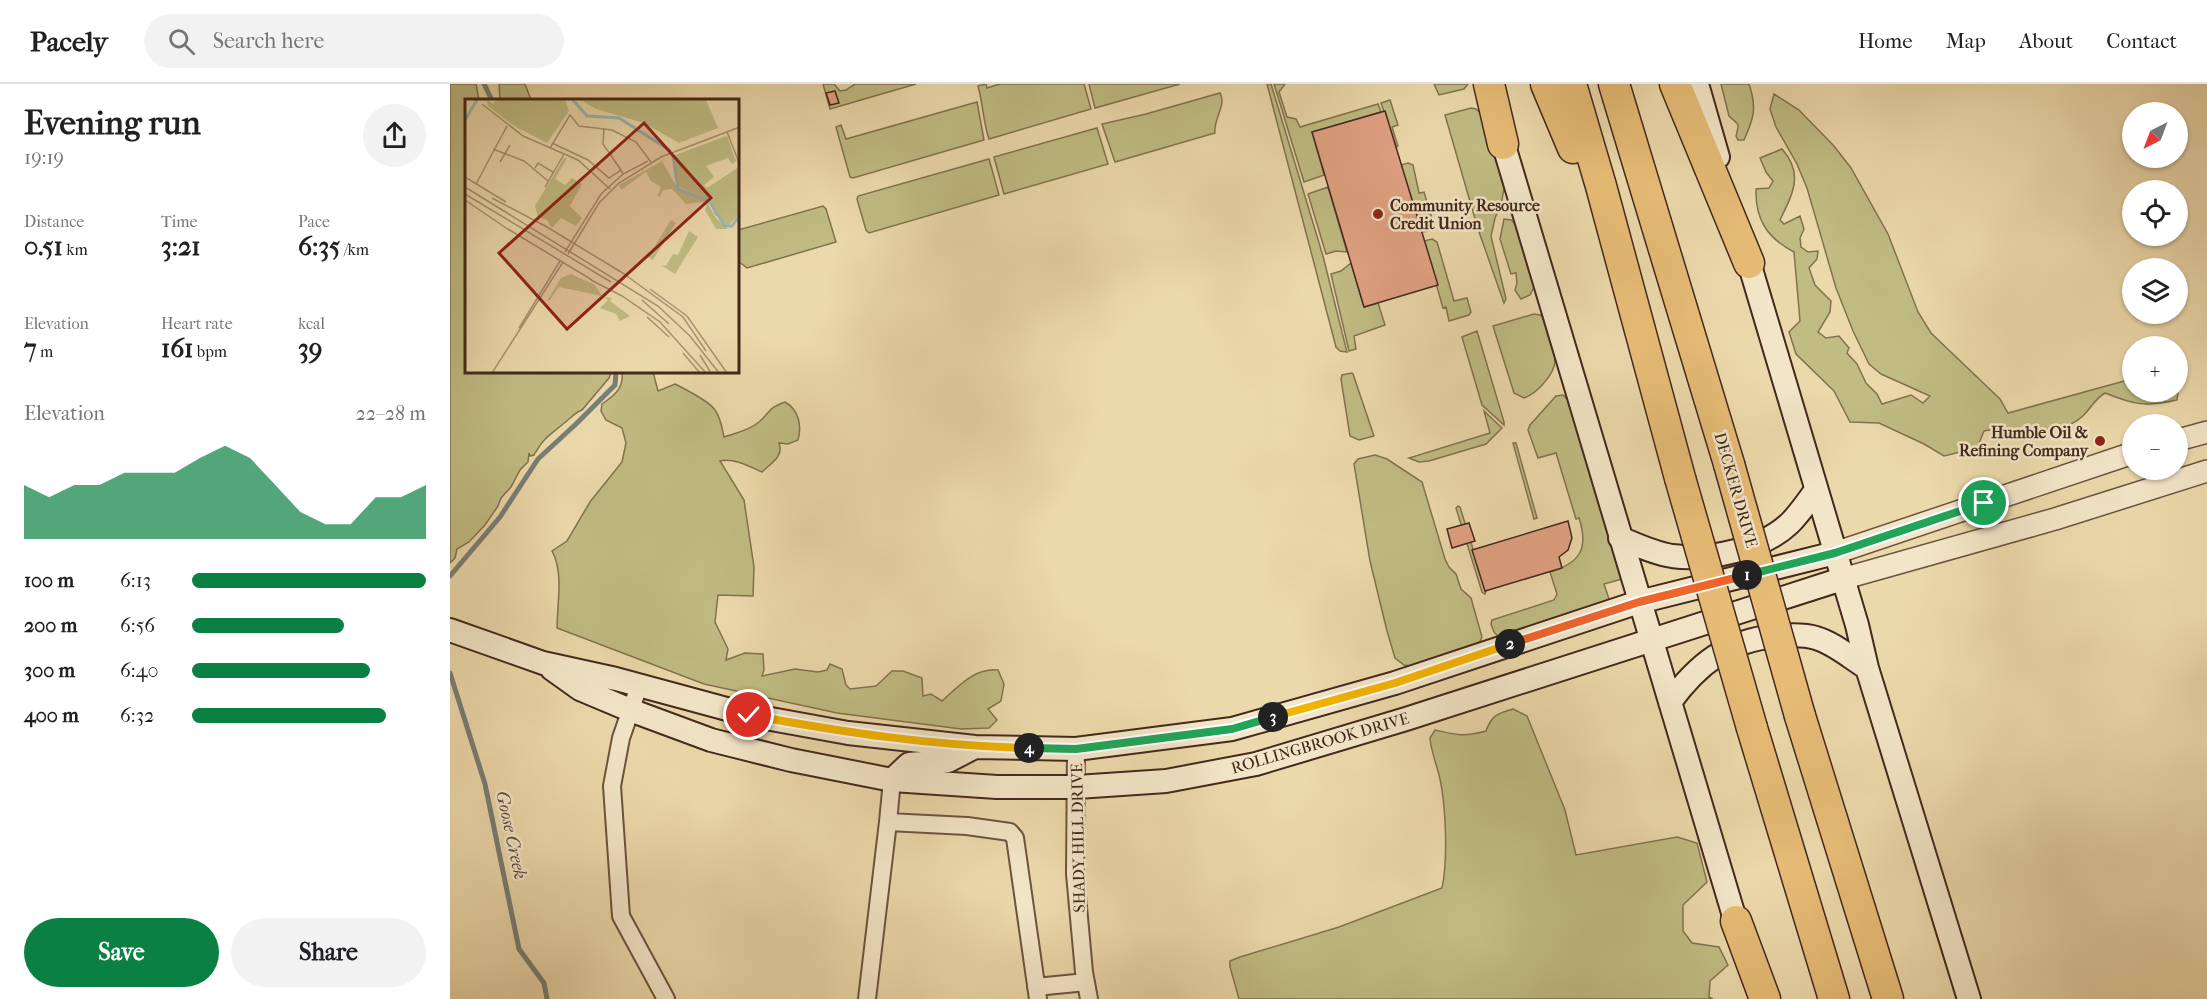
<!DOCTYPE html>
<html lang="en">
<head>
<meta charset="utf-8">
<style>
  body { margin:0; font-family:"IM FELL French Canon",serif; background:#f2f2f2; color:#202124; height:100vh; display:flex; flex-direction:column; font-size:22px; white-space:nowrap }
  * { box-sizing:border-box; margin:0 }
  p { font-size:20px; color:#757577 }
  .icon { flex:none; width:33px; height:33px; fill:none; stroke:currentColor; stroke-width:2; stroke-linecap:round; stroke-linejoin:round }
  .map { position:relative; flex:1; overflow:hidden }
  .sheet { display:flex; flex-direction:column; background:#fff; width:450px }
  .sheet>* { flex:none }
  .needle { width:39px; rotate:222deg }
  .controls { position:absolute; left:1672px; top:18px; display:grid; gap:12px }
  .controls a { display:grid; place-items:center; width:66px; height:66px; border-radius:50%; background:#fff; box-shadow:0 2px 4px #0004; font-size:30px }
  .pin { position:absolute; display:grid; place-items:center; width:51px; height:51px; color:#fff; margin:-26px; border:3px solid #fff; border-radius:50%; box-shadow:0 2px 6px #0007 }
  .km { position:absolute; width:30px; height:30px; margin:-15px; border-radius:50%; background:#222; color:#fff; font-size:16px; line-height:30px; text-align:center }
  .round { display:grid; place-items:center; flex:none; width:63px; height:63px; border-radius:32px; background:#f2f2f2 }
  .summary { display:flex; align-items:center; justify-content:space-between; height:102px; padding:0 24px }
  h1 { font-size:33px; font-weight:700; line-height:45px }
  .metrics { display:grid; grid-template-columns:repeat(3,1fr); gap:9px; height:102px; padding:6px 24px }
  .metrics div { display:grid; align-content:center }
  .metrics b { font-size:26px; font-weight:700 }
  .metrics small { font-size:16px; font-weight:400 }
  .metrics p { font-size:16px }
  .chart { height:168px; padding:12px 24px }
  .chart p { display:flex; justify-content:space-between }
  .chart svg { width:100%; height:108px; margin-top:6px; fill:#0b8043; opacity:.7 }
  .action { display:flex; gap:12px; margin-top:auto; padding:12px 24px }
  .action a { flex:1; height:69px; border-radius:36px; background:#0b8043; color:#fff; font-size:24px; font-weight:700; line-height:69px; text-align:center }
  .action a+a { background:#f2f2f2; color:#202124 }
  ul { padding:0 24px; list-style:none; font-size:20px }
  li { display:grid; grid-template-columns:96px 72px 1fr; align-items:center; height:45px }
  li i { height:15px; border-radius:8px; background:#0b8043 }
  header { display:flex; align-items:center; gap:36px; box-sizing:border-box; height:84px; padding:0 30px; background:#fff; border-bottom:2px solid #e0e0e0 }
  header strong { font-size:28px }
  nav { display:flex; gap:33px; margin-inline-start:auto; font-size:21px }
  .search { width:420px; height:54px; background:#f2f2f2; display:flex; align-items:center; gap:15px; box-sizing:border-box; padding:0 21px; border-radius:33px; color:#757577; font-size:22px }
  main { display:flex; flex:1; min-height:0 }
  .map>svg:first-child { display:block }
  .green { fill:#c0bc83; stroke:#827250; stroke-width:1.5 }
  .lines { fill:none; stroke-linecap:round; stroke-linejoin:round }
  .stream { stroke:#787f76; stroke-width:5 }
  .building { fill:#e1a283; stroke:#43281d; stroke-width:1.5 }
  .minor-casing { stroke:#6d5440; stroke-width:20 }
  .tertiary-casing { stroke:#6d5440; stroke-width:24 }
  .secondary-casing { stroke:#43281d; stroke-width:26 }
  .motorway-casing { stroke:#43281d; stroke-width:33 }
  .minor { stroke:#f3e6c8; stroke-width:16 }
  .tertiary { stroke:#f3e6c8; stroke-width:21 }
  .secondary { stroke:#f3e6c8; stroke-width:22 }
  .motorway { stroke:#e6bc76; stroke-width:30 }
  .motorway-bridge-casing { stroke:#43281d; stroke-width:33; stroke-linecap:butt }
  .motorway-bridge { stroke:#e6bc76; stroke-width:30 }
  .split-1-casing { stroke:#fff; stroke-width:12 }
  .split-2-casing { stroke:#fff; stroke-width:12 }
  .split-3-casing { stroke:#fff; stroke-width:12 }
  .split-4-casing { stroke:#fff; stroke-width:12 }
  .split-5-casing { stroke:#fff; stroke-width:12 }
  .split-1 { stroke:#22a559; stroke-width:8 }
  .split-2 { stroke:#f0652b; stroke-width:8 }
  .split-3 { stroke:#f5b400; stroke-width:8 }
  .split-4 { stroke:#22a559; stroke-width:8 }
  .split-5 { stroke:#f5b400; stroke-width:8 }
  .poi-dot { fill:#8f2418; stroke:#f3e6c8; stroke-width:2 }
  .labels { text-anchor:middle; dominant-baseline:central; stroke-width:5; stroke-linejoin:round; paint-order:stroke }
  .poi-label { font-size:16px; font-weight:bold; fill:#43281d; stroke:#f3e6c8; text-anchor:start }
  .street-label { font-size:16px; fill:#43281d; stroke:#f3e6c8 }
  .water-label { font-size:18px; font-style:italic; fill:#594c42; stroke:#f3e6c8 }
  .inset-river { fill:none; stroke:#9bb9b2; stroke-width:3 }
  .inset-road { fill:none; stroke:#a89272; stroke-width:1.5 }
  .view { fill:#8f2418; fill-opacity:0.15; stroke:#8f2418; stroke-width:3 }
  .inset-edge { fill:none; stroke:#43281d; stroke-width:3 }
</style>
</head>
<body>
<header>
<strong>Pacely</strong>
<div class="search"><svg class="icon" aria-label="search" viewBox="0 0 24 24"><circle cx="10" cy="10" r="6"/><path d="M15 15l6 6"/></svg>Search here</div>
<nav><a>Home</a><a>Map</a><a>About</a><a>Contact</a></nav>
</header>
<main>
<section class="sheet">
<div class="summary"><div><h1>Evening run</h1><p>19:19</p></div><a class="round"><svg class="icon" aria-label="share" viewBox="0 0 24 24"><path d="M12 15V3M7 8l5-5 5 5M5 13v7h14v-7"/></svg></a></div>
<div class="metrics">
<div><p>Distance</p><b>0.51<small> km</small></b></div>
<div><p>Time</p><b>3:21</b></div>
<div><p>Pace</p><b>6:35<small> /km</small></b></div>
</div>
<div class="metrics">
<div><p>Elevation</p><b>7<small> m</small></b></div>
<div><p>Heart rate</p><b>161<small> bpm</small></b></div>
<div><p>kcal</p><b>39</b></div>
</div>
<div class="chart"><p><span>Elevation</span>22–28 m</p>
<svg viewBox="0 0 160 44" preserveAspectRatio="none"><path d="M0 44V22L10 27L20 22L30 22L40 17L50 17L60 17L70 11L80 6L90 11L100 22L110 33L120 38L130 38L140 27L150 27L160 22V44z"/></svg>
</div>
<ul>
<li><b>100 m</b>6:13<i style="width:100%"></i></li>
<li><b>200 m</b>6:56<i style="width:65%"></i></li>
<li><b>300 m</b>6:40<i style="width:76%"></i></li>
<li><b>400 m</b>6:32<i style="width:83%"></i></li>
</ul>
<div class="action"><a>Save</a><a>Share</a></div>
</section>
<div class="map">
<svg width="1757" height="915" viewBox="0 0 1757 915">
  <rect width="100%" height="100%" fill="#ecd9ab"/>
  <filter id="stains"><feTurbulence type="fractalNoise" baseFrequency=".00333" numOctaves="4"/><feColorMatrix values="0 0 0 0 .2 0 0 0 0 .09 0 0 0 0 .02 0 0 0 .5 -.17"/></filter>
  <radialGradient id="worn" r=".72"><stop offset=".6" stop-color="#630" stop-opacity="0"/><stop offset="1" stop-color="#630" stop-opacity=".3"/></radialGradient>
  <path class="green" d="M0 0H26L29 16H16V288L161 289 159 294 132 326C125 328 119 336 113 340 99 352 94 353 84 371L80 372 79 369 78 378 70 386 61 403 51 414 48 422 35 441 19 458 7 465 5 474 0 479Z
    M49 0H75L81 16H50Z
    M373 0H384L390 7 396 6 405 0H466L380 25Z
    M536 0 537 4 550 0H634L641 25 539 55C533 37 533 20 528 2Z
    M639 0H730L645 24Z
    M817 0H821L873 172 897 268 890 267 886 263Z
    M824 0H835L829 8 837 33 846 35 850 43 928 20 931 28 862 48 874 91 854 98Z
    M984 0H1018L1014 5 989 11Z
    M1271 0H1299C1307 23 1304 34 1294 56H1288L1286 52C1290 37 1289 42 1279 32Z
    M770 9C777 21 763 35 765 49L665 78 652 40 696 30Z
    M1324 10 1349 26 1384 62 1401 84 1438 150 1468 228 1481 249 1550 315 1558 329 1678 296H1683V308H1728L1727 316C1695 323 1685 321 1655 309 1640 318 1639 332 1621 340 1606 347 1574 350 1557 348 1548 347 1543 344 1534 347L1527 364 1494 372 1474 360 1429 339 1400 338 1384 307 1346 270 1339 248 1350 237 1344 168C1317 154 1305 135 1306 105L1319 104 1323 97 1316 88 1310 74 1332 65C1354 90 1343 109 1330 136L1334 140 1350 132 1354 145 1350 154 1351 163 1358 168 1368 167 1367 175 1359 184 1365 201 1381 217 1380 228 1368 248 1376 254 1389 252 1399 264 1397 269 1407 280 1416 299 1427 310 1432 320 1461 311 1473 319 1480 312 1431 290 1419 280 1403 247 1386 204 1357 104 1347 80 1326 43 1320 25Z
    M940 16 948 41 942 43 948 62 946 63 931 19Z
    M527 18 534 56 403 94 400 93 386 43 391 41 396 55Z
    M1021 24 1026 25 1034 32 1055 99 1051 121 1045 134 1041 152 1056 215 1054 219 1028 145 995 31Z
    M647 44 658 80 554 110 544 73Z
    M539 75 549 111 419 149 416 146 407 115 408 112Z
    M958 79 963 81 969 109 974 108 984 141 979 147 972 148 951 81Z
    M878 103 897 168 886 167 876 170 858 110Z
    M373 122 376 125 386 158 297 184 288 177V146Z
    M1054 135 1061 136 1068 142 1085 201 1080 211 1071 215 1065 206 1067 199 1066 189 1061 190 1050 155Z
    M982 155 987 158 1004 217 1017 214 1021 228 1019 231 999 237 996 223 993 224 974 157Z
    M901 179 914 223 928 219 935 241 904 252 906 265 899 267 881 190 891 187Z
    M1084 230 1090 231 1095 235C1102 262 1115 277 1093 300 1087 307 1082 311 1074 314L1064 309 1043 242Z
    M1027 247 1054 338V341L1032 321 1012 253Z
    M172 288H203L208 307 225 300C235 305 259 317 265 326 271 334 272 344 274 353 286 349 300 346 309 338 322 326 317 325 335 318 349 326 352 342 348 356L338 360 329 359C334 373 321 379 312 388 299 382 284 374 270 377L294 416 304 483 303 512 268 511 265 538 278 565 276 576 295 569 313 570 314 586 312 592 345 585 368 588 377 586 380 580 392 585 396 601 400 605 426 602 442 587H453L472 594 473 612 481 610 492 617C509 602 524 584 548 586L554 600 551 617 538 625 547 636 539 644 511 645 387 629 254 600 107 544C107 519 114 489 102 467L117 457 140 418 172 378 176 359 172 344 156 336 151 327 152 320C165 311 174 304 172 288Z
    M902 289 903 290 924 352 909 356 900 352 891 295 892 291Z
    M1113 311 1120 318 1172 495 1154 500 1159 515 1156 517 1051 553C1044 551 1043 546 1041 540L1042 536 1104 516 1107 510 1100 488C1130 479 1139 465 1129 434L1126 435 1106 369 1088 374 1078 346 1080 341 1106 312Z
    M1034 327 1052 344 1036 360 979 377 969 378 959 374 1040 349Z
    M1063 359H1066L1087 434 1084 435Z
    M925 371 937 375 972 398 995 475 999 483 1006 490 1011 505 1021 514 1032 553 1029 560 961 582 954 581 945 574 937 547 920 477 904 380 908 375Z
    M1008 422 1010 423 1036 507 1035 510 1032 508 1006 424Z
    M1063 625 1077 632 1115 726 1126 771 1227 753 1247 759 1257 798 1233 821V847L1242 859 1269 863 1278 881 1260 897 1259 913 1263 915H789L780 883V877L790 873 889 843 992 804C998 776 996 723 990 695 987 681 981 668 980 654L985 646C1006 651 1014 653 1036 647 1041 632 1048 629 1063 625Z"/>
  <g class="lines">
    <path class="stream" d="M34 0 42 16
      M0 492 50 433 88 375 126 340 165 301 166 288
      M0 589 35 700 69 865 94 899 97 915"/>
  </g>
  <path class="building" d="M385 7 389 19 380 21 376 9Z
    M935 27 988 201 914 223 862 48Z
    M1118 437 1122 454 1118 466 1109 473 1112 484 1035 507 1022 466Z
    M1019 439 1025 457 1002 464 997 445Z"/>
  <g class="lines">
    <g class="minor-casing">
      <path id="minor" d="M189 602 171 654 162 702 171 832 216 915
        M626 665 625 790 634 888 639 915
        M442 696 438 738 517 742 560 748 565 754 588 915
        M586 903 636 898
        M417 915 438 738"/>
    </g>
    <g class="tertiary-casing">
      <path id="tertiary" d="M1728 356 1757 348
        M1385 469 1683 369
        M1392 495 1605 435 1757 387"/>
    </g>
    <g class="secondary-casing">
      <path id="secondary" d="M1247 0 1268 73
        M1049 45 1290 852
        M1295 165 1407 541 1417 584 1519 915
        M1170 454C1187 461 1203 469 1222 472 1259 477 1313 465 1340 439 1350 429 1358 417 1366 406
        M0 546 93 579 166 595 299 631 398 649 525 663 626 665 782 645 945 599 1189 518 1385 469
        M102 585 130 605 180 626 261 656 341 676 442 696 547 703H627L716 697 806 680 956 635 1392 495
        M1220 618C1248 580 1277 557 1325 552 1338 551 1354 550 1366 554 1384 559 1402 575 1417 584
        M442 696 459 680 498 677 525 663"/>
    </g>
    <g class="motorway-casing">
      <path id="motorway" d="M1039 0 1053 60
        M1096 0 1123 64
        M1121 0 1151 102 1230 394
        M1164 0 1279 380
        M1225 0 1299 179
        M1350 632 1438 915
        M1302 644 1384 915
        M1286 837 1315 915"/>
    </g>
    <use href="#minor" class="minor"/>
    <use href="#tertiary" class="tertiary"/>
    <use href="#secondary" class="secondary"/>
    <use href="#motorway" class="motorway"/>
    <g class="motorway-bridge-casing">
      <path id="motorway-bridge" d="M1279 380 1350 632
        M1230 394 1302 644"/>
    </g>
    <use href="#motorway-bridge" class="motorway-bridge"/>
  </g>
  <g class="lines">
    <g class="split-1-casing">
      <path id="split-1" d="M1297 491 1385 469 1534 419"/>
    </g>
    <g class="split-2-casing">
      <path id="split-2" d="M1060 560 1189 518 1297 491"/>
    </g>
    <g class="split-3-casing">
      <path id="split-3" d="M823 633 945 599 1060 560"/>
    </g>
    <g class="split-4-casing">
      <path id="split-4" d="M579 664 626 665 782 645 823 633"/>
    </g>
    <g class="split-5-casing">
      <path id="split-5" d="M299 631C392 648 484 662 579 664"/>
    </g>
    <use href="#split-1" class="split-1"/>
    <use href="#split-2" class="split-2"/>
    <use href="#split-3" class="split-3"/>
    <use href="#split-4" class="split-4"/>
    <use href="#split-5" class="split-5"/>
  </g>
  <g class="poi-dot">
    <circle cx="928" cy="130" r="6"/>
    <circle cx="1650" cy="357" r="6"/>
  </g>
  <g class="labels">
    <g class="poi-label">
      <text x="940" y="121">Community Resource<tspan x="940" dy="18">Credit Union</tspan></text>
      <text x="1638" y="348" text-anchor="end">Humble Oil &amp;<tspan x="1638" dy="18">Refining Company</tspan></text>
    </g>
    <g class="street-label">
      <text transform="translate(1286 406) rotate(74)">DECKER DRIVE</text>
      <text transform="translate(870 659) rotate(-16)">ROLLINGBROOK DRIVE</text>
      <text transform="translate(628 754) rotate(-91)">SHADY HILL DRIVE</text>
    </g>
    <g class="water-label">
      <text transform="translate(61 751) rotate(78)">Goose Creek</text>
    </g>
  </g>
  <g transform="translate(15 15)">
    <rect width="274" height="274" fill="#ecd9ab"/>
    <path d="M22 1 28 5 31 1H100L104 12 82 44 51 28 23 7ZM116 1H241L253 29 214 44 179 24 131 10ZM262 37 271 62 267 65 263 59 241 67 249 78 239 86 242 89 274 68V115L263 127 249 115 246 102 212 87 210 56ZM99 59H102L90 80 100 86 107 79 117 85 105 107 117 119 111 127 96 119 87 129 82 121 73 118 70 107ZM197 62 213 90 241 101 250 118 263 130H251L240 111 242 106 237 103 221 105 207 90 198 91 195 98 192 97 196 88 186 82 181 73 156 91 154 86ZM206 121 211 124 188 161 183 158ZM224 132 233 138 210 175 196 166 201 167 208 155 213 156ZM106 175 130 186 137 197 94 188 85 201 82 202 96 179ZM138 198 147 199 145 202 165 217 155 222 151 215 135 209 143 201Z" fill="#c0bc83"/>
    <path class="inset-river" d="M108 1 122 17 154 19 206 52M0 21 12 1M208 56 213 90 244 102 260 127H267L275 116"/>
    <path class="inset-road" d="M17 5 58 37 113 61 145 90M139 29 138 45 156 71M262 33 275 66M87 44 123 61 144 79 156 71 158 75M85 49 105 16 114 27 147 31 171 43 186 63M28 50 59 62 83 82M35 63 45 46M70 69 73 64 88 73M0 78 41 103M11 85 42 27M0 88 193 207 225 237 254 274M80 88 99 55M0 95 146 183M27 99 78 126M0 101 44 131M77 125 156 173M43 130 127 181M100 153 136 95 158 75 183 62M103 155 134 104 154 84 196 58 275 28M155 172 218 218 241 252M126 181 157 197 195 223 241 274M185 190 222 217 262 274M177 201 204 225M182 218 204 238M54 229 95 162M218 254 235 274M235 256 246 274M27 274 98 163"/>
    <path class="view" d="M179 24 246 99 102 230 34 154Z"/>
    <rect width="274" height="274" class="inset-edge"/>
  </g>
  <rect width="100%" height="100%" filter="url(#stains)"/>
  <rect width="100%" height="100%" fill="url(#worn)"/>
</svg>
<div class="controls">
<a><svg class="needle" viewBox="-14 -14 28 28"><path d="M0-13l5 13h-10z" fill="#e53935"/><path d="M0 13l5-13h-10z" fill="#757577"/></svg></a>
<a><svg class="icon" aria-label="locate" viewBox="0 0 24 24"><circle cx="12" cy="12" r="6"/><path d="M12 2v4M12 18v4M2 12h4M18 12h4"/></svg></a>
<a><svg class="icon" aria-label="layers" viewBox="0 0 24 24"><path d="M12 4l9 5-9 5-9-5zM3 14l9 5 9-5"/></svg></a>
<a>+</a>
<a>−</a>
</div>
<div class="pin" style="left:1534px;top:419px;background:#1e9e55"><svg class="icon" aria-label="arrive" viewBox="0 0 24 24"><path d="M6 21V4h12l-3 4 3 4H6"/></svg></div>
<div class="pin" style="left:299px;top:631px;background:#d93025"><svg class="icon" aria-label="check" viewBox="0 0 24 24"><path d="M5 12l5 5 9-10"/></svg></div>
<b class="km" style="left:1297px;top:491px">1</b>
<b class="km" style="left:1060px;top:560px">2</b>
<b class="km" style="left:823px;top:633px">3</b>
<b class="km" style="left:579px;top:664px">4</b>
</div>
</main>
</body>
</html>
